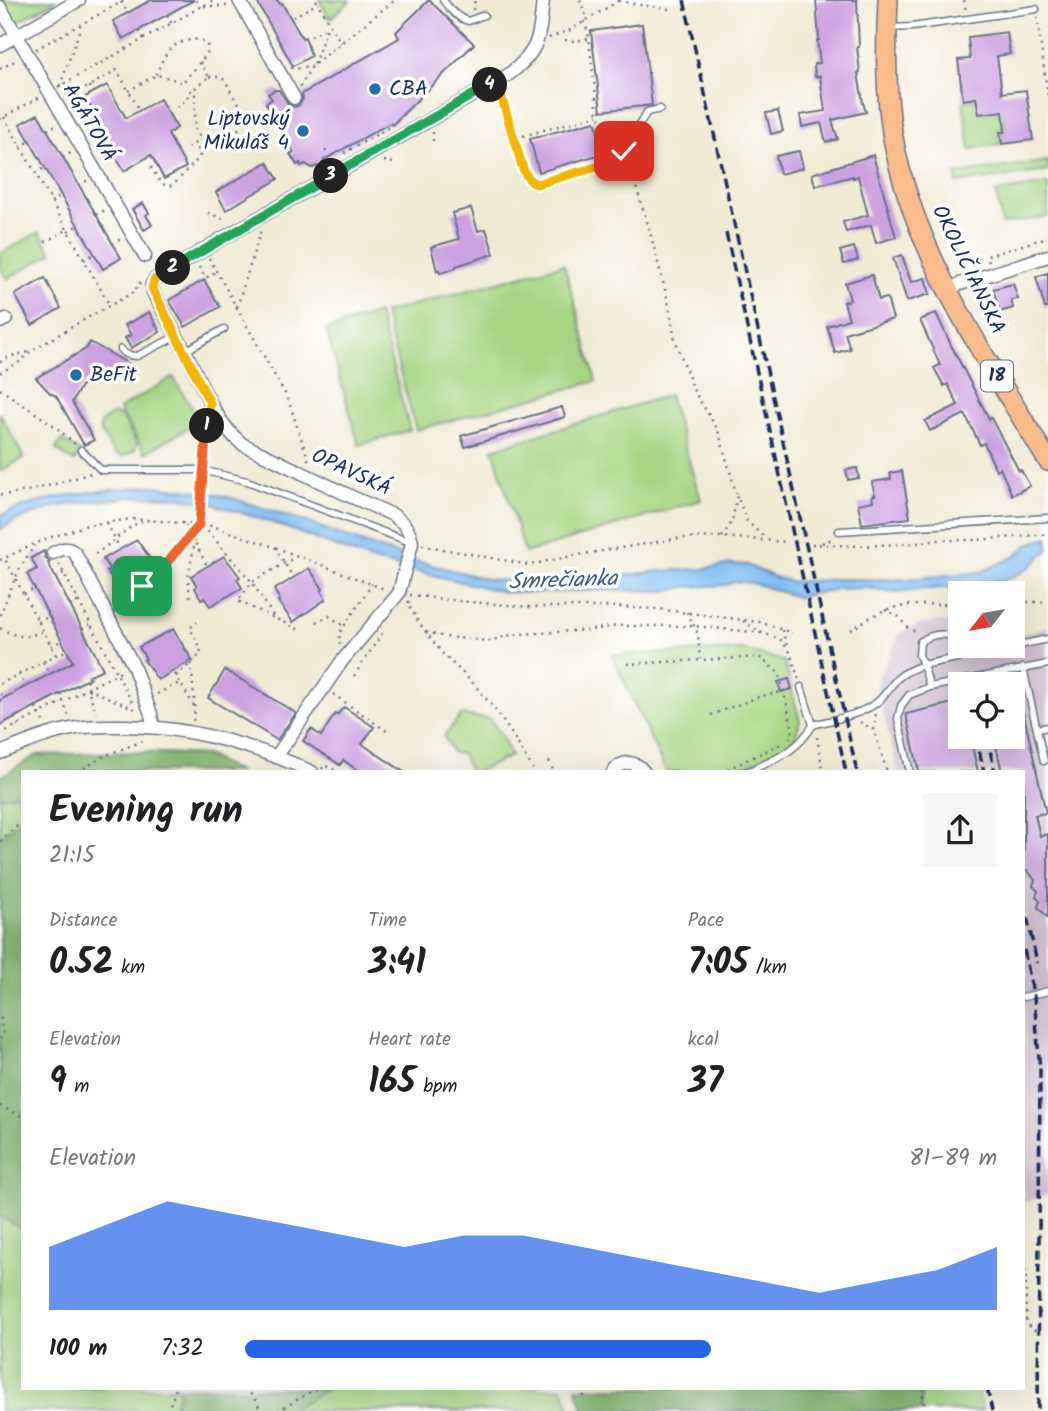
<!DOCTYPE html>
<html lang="en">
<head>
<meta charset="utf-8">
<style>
  body { margin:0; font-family:Kalam,sans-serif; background:#f6f6f6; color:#202124; height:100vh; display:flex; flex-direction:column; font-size:26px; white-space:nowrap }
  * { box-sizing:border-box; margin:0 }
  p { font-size:23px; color:#757577 }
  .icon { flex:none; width:38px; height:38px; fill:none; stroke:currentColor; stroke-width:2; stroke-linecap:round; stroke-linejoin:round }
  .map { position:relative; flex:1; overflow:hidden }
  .panel { position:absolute; left:21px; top:770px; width:1004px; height:620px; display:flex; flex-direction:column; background:#fff; border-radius:0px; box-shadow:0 7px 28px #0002 }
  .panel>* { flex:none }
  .needle { width:46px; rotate:239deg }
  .fabs { position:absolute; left:948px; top:581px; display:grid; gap:14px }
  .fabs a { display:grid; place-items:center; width:77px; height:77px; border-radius:0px; background:#fff; box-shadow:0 7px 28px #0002; font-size:35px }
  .pin { position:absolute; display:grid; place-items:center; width:60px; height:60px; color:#fff; margin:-30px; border-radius:14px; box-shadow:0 4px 10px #0006 }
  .km { position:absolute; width:35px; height:35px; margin:-18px; border-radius:50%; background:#222; color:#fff; font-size:19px; line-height:35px; text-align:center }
  .round { display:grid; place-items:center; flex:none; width:74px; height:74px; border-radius:0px; background:#f6f6f6 }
  .overview { display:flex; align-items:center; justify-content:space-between; height:119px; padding:0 28px }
  h1 { font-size:38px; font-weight:800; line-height:52px }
  .metrics { display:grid; grid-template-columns:repeat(3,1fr); gap:10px; height:119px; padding:7px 28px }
  .metrics div { display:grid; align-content:center }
  .metrics b { font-size:35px; font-weight:800 }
  .metrics small { font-size:19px; font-weight:400 }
  .metrics p { font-size:19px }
  .chart { height:196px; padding:14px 28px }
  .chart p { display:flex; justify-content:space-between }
  .chart svg { width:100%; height:126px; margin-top:7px; fill:#2563eb; opacity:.7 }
  ul { padding:0 28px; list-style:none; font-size:23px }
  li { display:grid; grid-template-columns:112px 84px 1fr; align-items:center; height:52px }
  li i { height:18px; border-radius:9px; background:#2563eb }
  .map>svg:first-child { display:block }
  .industrial { fill:#cfbdcf; fill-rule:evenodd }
  .green { fill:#a6d583; stroke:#608270; stroke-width:2 }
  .forest { fill:#84b671; stroke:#507268; stroke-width:2 }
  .water { fill:#81bdf3; stroke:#4e76a8; stroke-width:2 }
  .building { fill:#cca0e1 }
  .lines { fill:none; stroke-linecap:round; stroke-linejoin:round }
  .service-casing { stroke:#667187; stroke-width:9 }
  .minor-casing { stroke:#667187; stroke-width:15 }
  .primary-casing { stroke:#667187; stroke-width:22 }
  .path { stroke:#667187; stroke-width:2.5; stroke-dasharray:2 5; stroke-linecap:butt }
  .service { stroke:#fff; stroke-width:6 }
  .minor { stroke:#fff; stroke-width:12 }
  .primary { stroke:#fabc8b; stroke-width:19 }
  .rail { stroke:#1b2f5e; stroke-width:3.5; stroke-dasharray:10 5; stroke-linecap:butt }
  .split-1-casing { stroke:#fff; stroke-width:14 }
  .split-2-casing { stroke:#fff; stroke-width:14 }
  .split-3-casing { stroke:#fff; stroke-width:14 }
  .split-4-casing { stroke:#fff; stroke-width:14 }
  .split-5-casing { stroke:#fff; stroke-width:14 }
  .split-1 { stroke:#f0652b; stroke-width:9 }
  .split-2 { stroke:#f5b400; stroke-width:9 }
  .split-3 { stroke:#22a559; stroke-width:9 }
  .split-4 { stroke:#22a559; stroke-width:9 }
  .split-5 { stroke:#f5b400; stroke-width:9 }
  .poi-dot { fill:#1f6fb2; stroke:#fff; stroke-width:2.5 }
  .labels { text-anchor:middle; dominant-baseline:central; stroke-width:7; stroke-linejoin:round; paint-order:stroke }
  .shield { fill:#fff; stroke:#5f6d8e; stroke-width:2 }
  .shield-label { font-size:19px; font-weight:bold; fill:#1b2f5e }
  .poi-label { font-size:21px; fill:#1b2f5e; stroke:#fff; text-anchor:start }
  .street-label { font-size:21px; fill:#1b2f5e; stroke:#fff }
  .water-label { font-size:23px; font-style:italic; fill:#3a5a8b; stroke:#fff }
</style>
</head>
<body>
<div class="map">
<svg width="1048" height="1411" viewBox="0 0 1048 1411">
  <rect width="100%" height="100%" fill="#fff"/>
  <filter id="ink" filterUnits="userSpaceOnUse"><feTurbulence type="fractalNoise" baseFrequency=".0143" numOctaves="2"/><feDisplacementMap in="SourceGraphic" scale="14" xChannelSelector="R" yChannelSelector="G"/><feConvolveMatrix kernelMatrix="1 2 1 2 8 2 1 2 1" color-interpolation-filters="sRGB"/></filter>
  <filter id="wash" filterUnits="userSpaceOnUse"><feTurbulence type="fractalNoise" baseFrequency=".00686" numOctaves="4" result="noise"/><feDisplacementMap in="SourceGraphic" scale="28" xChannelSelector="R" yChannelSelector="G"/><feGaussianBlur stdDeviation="1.57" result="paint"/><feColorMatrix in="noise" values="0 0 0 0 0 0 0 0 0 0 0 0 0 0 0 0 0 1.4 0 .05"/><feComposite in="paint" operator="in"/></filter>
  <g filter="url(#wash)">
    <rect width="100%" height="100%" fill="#f1ebd4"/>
    <path class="industrial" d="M940 621 961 626V646H1013V638L1048 626V1194L1024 1203V772H898L876 683 900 633 919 625ZM961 684H1013V737H961Z"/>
    <path class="green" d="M3 0H57L19 21 14 20Z
      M319 0H349V2L330 19Z
      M976 100 1003 111 1005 132 1000 133 1002 144 970 149 963 102Z
      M1048 161V171L957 183 956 174Z
      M1048 184V217L1002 224 996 192Z
      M39 232 52 253 7 279 0 267V254Z
      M564 264 596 381 416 430 384 313Z
      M378 313 410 430 359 445 326 330Z
      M173 377 200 421 145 453 119 409Z
      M669 395 701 500 525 553 493 449Z
      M0 413 24 458 0 471Z
      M114 414 121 416 137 443 135 450 123 457 114 453 100 431 101 422Z
      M62 440 80 452 74 462 56 449Z
      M743 650 784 661 800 721 793 744 732 772H666L612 655Z
      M461 715 490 719 502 736 511 756 476 772H470L462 754 453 753 444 736Z
      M23 793V817L0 838V797Z
      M0 1216 23 1230V1388H179L178 1395 172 1411H0Z
      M328 1388H563L571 1411H289Z
      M921 1388H978L982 1411H921Z"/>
    <path class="forest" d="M141 752 206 755 240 772H23V793L0 797V777L37 755Z
      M23 817V1230L0 1216V838Z
      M179 1388H328L289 1411H172L178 1395Z
      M576 1388H921V1411H584Z"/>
    <path class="water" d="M152 486 206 492 232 498 307 522 332 532 416 561 487 579 510 581 592 579 661 571 703 569 731 564 747 565 777 578 794 582 837 579H906L981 572 1014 557 1029 544 1048 537V551C1041 555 1037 561 1031 566 1019 576 1005 581 990 584L892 592 867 588 837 589 797 597 759 585 746 582H733L727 585 686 587 664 591 592 590 526 593 504 592 373 561 268 521 206 502 181 498 161 496 130 497 58 506 17 520 0 530V516C48 494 100 491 152 486Z"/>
    <g id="blocks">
      <path class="building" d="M151 0H194L123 39 113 21Z
        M256 0H277L280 4 282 3 302 38 305 37 311 56 293 66Z
        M429 0 474 44 392 125 390 123 324 160 320 172 317 166 312 168 305 164 301 166 300 163 297 165 290 154 294 152 266 103 272 99 268 94 275 90H279L289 105 295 107 299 105 303 99 302 94 399 38 396 32Z
        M816 0H857L859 47H857L860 72 858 73 863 103 866 112 832 120 838 139 826 142 821 123 802 127 800 115 825 111 820 76 815 77 814 64 820 63 817 40H819Z
        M642 24 652 105 601 111 591 31Z
        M1007 32 1010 54 997 56 1002 93 1026 90 1033 140 1002 144 1000 132H1005L1003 111 979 114 976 98 963 100 958 60 970 59 968 37Z
        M107 85 126 118 160 99 177 128 168 134 186 167 164 179 151 155 124 171 105 138 107 136 85 97Z
        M778 111 783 131 771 134 766 113Z
        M38 114 121 258 103 269 20 124Z
        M595 121 605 153 539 172 530 139Z
        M799 151 803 168 780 174 776 156Z
        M873 155 896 237 876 243 871 225 846 232 843 222 868 215 858 176 853 178V176L815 186 812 174Z
        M267 162 278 179 226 210 216 192Z
        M143 203 149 213 146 215 152 225 144 230 132 209Z
        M471 208 478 231 486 229 494 254 456 266V268L440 273 439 270 437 271 431 247 459 239 452 213Z
        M854 247 858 260 844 264 840 251Z
        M902 255 911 282 925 278 930 294 907 301 893 258Z
        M1048 273V308H1045L1036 277Z
        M872 275 879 300 887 298 893 319 845 333 850 349 835 353 827 326 849 319 844 302 850 300 845 283Z
        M45 278 61 308 32 325 15 295Z
        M204 280 220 307 185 327 169 300Z
        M1013 284 1018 299 1011 300 1013 308 1000 312 993 289Z
        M149 312 160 332 131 348 125 338 131 335 125 325Z
        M936 313 951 345 989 419 991 418 1019 471 1021 470 1030 486 1012 495 1000 468 996 470 984 443 980 445 965 414 930 431 925 421 958 405 948 384 944 386 934 368 940 365 920 320Z
        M90 342 129 364 108 377 103 373 81 386 72 402 94 440 84 445 56 396 50 393 36 378 87 348Z
        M562 407 565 417 465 447 461 436Z
        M857 468 859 478 848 480 846 470Z
        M902 471 910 518 862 524 858 504 873 501 872 496 875 495 872 482 891 479 890 473Z
        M137 540 151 560 149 561 155 572 122 591 107 571 110 570 103 559Z
        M44 551 45 557 50 562 48 563 103 669 88 676 90 678 0 725V700L73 662 27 574 37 569 31 558Z
        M224 556 240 577 237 579 242 588 210 606 204 598 201 599 195 588 197 586 191 576Z
        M309 568 323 589 321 591 326 599 293 622 278 601 280 600 274 590Z
        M173 629 192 660 158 680 144 660 146 659 139 647Z
        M225 670 296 713 277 740 208 698Z
        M789 679 792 689 781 692 778 682Z
        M1013 684H1017L1046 813 1035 815 1040 836 1048 834V918L1038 907 1040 901 1036 896 1038 891 1033 886 1035 880 1027 870 1024 871V772H1002L994 737H1013Z
        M961 701V737H970L978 772H919L906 714Z
        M344 707 374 727 362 744 404 772H360L343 760 340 765 303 741 311 729 321 736 335 714 337 715Z"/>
    </g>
  </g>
  <g filter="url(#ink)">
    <use href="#blocks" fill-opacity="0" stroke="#667187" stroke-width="2"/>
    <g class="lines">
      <g class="service-casing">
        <path id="service" d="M443 0C449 9 458 18 468 21L484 15
          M888 28 912 27 1036 9
          M497 82 523 169 530 180 537 184 617 161 647 112 660 109
          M121 349C124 355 130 356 137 356L177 336
          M185 351 224 329
          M81 450 101 470H202L247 481 410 542
          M839 531 1048 518
          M961 639C945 633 934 632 920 642L919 655 923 665 1048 639
          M1023 668 1044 761
          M801 687 813 725
          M1037 729 1048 727
          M747 772C775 759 796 753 813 725 834 719 858 716 876 703 885 696 890 686 898 678 905 672 914 668 923 665L930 687
          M910 772 898 719 901 706 909 695 930 687 1048 664
          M1024 997 1048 991"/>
      </g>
      <g class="minor-casing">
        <path id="minor" d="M239 0 294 98
          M0 7 145 256
          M0 45 79 0
          M949 289 960 284 1048 256
          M0 322 6 319
          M53 553C62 549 67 546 75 553L133 665 151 714 153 727
          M0 753C25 743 51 732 77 728 93 725 109 726 125 726 189 727 254 745 312 772
          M276 757 342 661 399 593 412 543 410 534 404 524 393 515 352 497 242 444C214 420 203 387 187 355 176 334 164 313 153 292L152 284 154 280 220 240 508 75C540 51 539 38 543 0
          M613 772C622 760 635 760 644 772"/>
      </g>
      <g class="primary-casing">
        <path id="primary" d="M888 0C886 46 885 92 893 138 914 255 988 360 1048 461"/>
      </g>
      <path class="path" d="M196 0 200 8
        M316 0 341 43
        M580 0 587 20
        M619 0C636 6 655 6 673 10
        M964 0 966 11
        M121 2 128 13
        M204 6H229
        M473 10 475 0
        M167 15 172 24
        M293 17 318 3
        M1037 17 1048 97
        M584 21 588 32 598 115 619 143
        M139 31 144 39
        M549 38 570 30 620 0
        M305 40 324 29
        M565 40 574 41 588 39
        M36 49 125 0
        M200 62 209 77
        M314 64 327 28
        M291 67 294 69 312 66
        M0 69 18 59
        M209 77C227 75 225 82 233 95 235 100 240 103 242 109 245 122 235 140 221 144 216 145 209 144 204 142L195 130V91L196 87Z
        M60 86 81 26
        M89 86 93 93
        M58 87 213 0
        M300 87 312 66 395 0
        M128 91 156 75 170 78 182 83C185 80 206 56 207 53 212 33 182 39 173 47 164 54 160 65 156 75
        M67 99 117 70 140 111
        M177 107 186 100 193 87
        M4 117 110 306
        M0 119 40 97
        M47 130 56 125
        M523 136 598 115
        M433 141V131
        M20 147 30 141
        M188 148 200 140
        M325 150 332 162
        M344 153 390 127
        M63 158 72 152
        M384 161 393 163
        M628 161 649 228 668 301 675 339 694 391 718 430 737 496
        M151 167C156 175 161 189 173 185L199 158 200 155 195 144
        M35 173 45 168
        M79 185 88 180
        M51 202 61 196
        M208 213 226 220
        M96 215 105 210
        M68 231 78 225
        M45 242 67 230
        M112 244 122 238
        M209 258 288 399 309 462
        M84 260 94 254
        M989 262 987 256 1048 237
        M199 267 206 278 217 271
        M237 307 261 230
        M0 362 11 356 30 352
        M0 373 21 361 30 352 80 322 136 291 137 285 141 282
        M0 389 56 427 76 445
        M203 462 208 423
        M0 495C32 492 61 482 92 473
        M107 523 118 545
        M186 525 207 566
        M203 526 252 582 274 617
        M722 537 732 522 737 496 747 521 766 539
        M822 543 835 538
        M812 544 859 546 919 543 937 540H977L1048 534
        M422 545 529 565 572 556 681 538 722 537 788 542
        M275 547 291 574
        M95 554C112 544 124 529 142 521
        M297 556 252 582 238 601 300 630
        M0 560 46 539 87 525 132 519 160 521 212 526 274 547 387 590
        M59 564 134 706
        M56 578 64 573
        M142 586 159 572 199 525 203 479
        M24 594 32 590
        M410 595 459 601 530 607H616L657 609 760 622 792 633
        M190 597 188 578 195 541
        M409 601 408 604 419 623 442 653 472 682 493 707 512 734 533 769
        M1013 602H1048
        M70 606 79 601
        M885 610 898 616 908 628 919 633
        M687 612 698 634 700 659
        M0 615C10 591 18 566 35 546
        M743 621 762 633 780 639 790 652 799 680
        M38 622 46 618
        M316 622 329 616 344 626
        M0 628C16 637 26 639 43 631
        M82 629 91 624
        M782 630 787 646
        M851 630C863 622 875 613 889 609 909 603 939 605 961 604
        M426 632 445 637 490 641 506 636 520 634 591 630 618 626H694L762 633
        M339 644 341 642 339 634 372 584
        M51 646 59 642
        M56 655 66 651 73 662
        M43 662 48 671
        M191 663 195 708 193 722
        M627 664 759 657 779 673 793 730 790 738
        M19 674 24 683
        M175 674 194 706
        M176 676 200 655 201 649 190 628 197 622
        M354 676 383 632
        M86 680 89 685 88 689 96 713
        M0 684 56 655 5 559
        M88 689 135 709
        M0 694 1 695
        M60 694 70 719
        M157 694 179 683
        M333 694 388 732
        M36 707 44 723
        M711 715 761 696 783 692
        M14 718 19 726
        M860 722 874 730 887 772
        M874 730 876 713
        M0 734 124 670
        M817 737 823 772
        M549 761 554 772
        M322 769 324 765 339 772
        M78 772 104 756 143 741V738
        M721 772 781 744
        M0 841 23 821
        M0 1018 1 1019 3 1035 0 1039
        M0 1106 23 1117
        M1024 1256 1026 1265V1319L1029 1326 1037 1332V1335
        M246 1388 256 1401 261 1411
        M923 1388 924 1411
        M584 1397V1388
        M168 1411 176 1388
        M278 1411 317 1388"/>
      <use href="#service" class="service"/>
      <use href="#minor" class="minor"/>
      <use href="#primary" class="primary"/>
      <path class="rail" d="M684 0 857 772
        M726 233 846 772
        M976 737 984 772
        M987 737 995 772
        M1024 903 1037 963
        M1024 950 1034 997 1040 1070 1038 1411
        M987 1388 992 1411"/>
    </g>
  </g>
  <g class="lines" filter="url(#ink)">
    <g class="split-1-casing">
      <path id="split-1" d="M142 586 159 572 199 525 207 426"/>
    </g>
    <g class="split-2-casing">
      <path id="split-2" d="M173 268 154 280 152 288 210 403 207 426"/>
    </g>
    <g class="split-3-casing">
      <path id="split-3" d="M173 268 331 176"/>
    </g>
    <g class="split-4-casing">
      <path id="split-4" d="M331 176 490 85"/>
    </g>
    <g class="split-5-casing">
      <path id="split-5" d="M490 85 497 82 523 169C527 176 529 182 537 184L617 161 624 151"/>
    </g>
    <use href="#split-1" class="split-1"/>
    <use href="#split-2" class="split-2"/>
    <use href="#split-3" class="split-3"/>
    <use href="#split-4" class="split-4"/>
    <use href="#split-5" class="split-5"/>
  </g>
  <g class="poi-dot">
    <circle cx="375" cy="89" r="7"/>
    <circle cx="303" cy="131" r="7"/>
    <circle cx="76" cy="375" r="7"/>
  </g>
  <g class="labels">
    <rect class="shield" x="981" y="360.5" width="32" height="31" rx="5"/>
    <g class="shield-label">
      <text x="997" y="376">18</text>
    </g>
    <g class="poi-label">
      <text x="389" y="89">CBA</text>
      <text x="289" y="119" text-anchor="end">Liptovský<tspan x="289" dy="24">Mikuláš 4</tspan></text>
      <text x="90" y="375">BeFit</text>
    </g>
    <g class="street-label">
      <text transform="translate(89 123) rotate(60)">AGÁTOVÁ</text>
      <text transform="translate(968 270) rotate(64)">OKOLIČIANSKA</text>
      <text transform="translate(351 473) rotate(25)">OPAVSKÁ</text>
    </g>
    <g class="water-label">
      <text transform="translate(563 581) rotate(-2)">Smrečianka</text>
    </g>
  </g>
</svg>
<div class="fabs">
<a><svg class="needle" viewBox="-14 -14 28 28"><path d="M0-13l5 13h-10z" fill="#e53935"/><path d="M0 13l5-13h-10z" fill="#757577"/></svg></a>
<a><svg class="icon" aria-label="locate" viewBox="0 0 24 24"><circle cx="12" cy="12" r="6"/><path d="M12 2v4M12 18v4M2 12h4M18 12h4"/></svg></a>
</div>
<div class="pin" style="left:142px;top:586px;background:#1e9e55"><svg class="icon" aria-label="arrive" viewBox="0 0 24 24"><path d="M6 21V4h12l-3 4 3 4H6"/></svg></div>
<div class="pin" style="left:624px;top:151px;background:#d93025"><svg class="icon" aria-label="check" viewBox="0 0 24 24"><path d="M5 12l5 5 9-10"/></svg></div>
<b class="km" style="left:207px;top:426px">1</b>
<b class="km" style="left:173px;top:268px">2</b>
<b class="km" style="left:331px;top:176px">3</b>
<b class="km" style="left:490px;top:85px">4</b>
<section class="panel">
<div class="overview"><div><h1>Evening run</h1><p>21:15</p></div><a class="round"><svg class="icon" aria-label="share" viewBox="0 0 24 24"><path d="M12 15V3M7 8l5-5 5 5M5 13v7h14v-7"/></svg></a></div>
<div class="metrics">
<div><p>Distance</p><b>0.52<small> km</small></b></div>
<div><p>Time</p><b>3:41</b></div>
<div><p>Pace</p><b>7:05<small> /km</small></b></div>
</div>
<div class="metrics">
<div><p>Elevation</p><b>9<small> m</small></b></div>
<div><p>Heart rate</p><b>165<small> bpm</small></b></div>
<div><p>kcal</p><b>37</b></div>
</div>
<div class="chart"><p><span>Elevation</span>81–89 m</p>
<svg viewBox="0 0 160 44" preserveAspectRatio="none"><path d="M0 44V22L10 14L20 6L30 10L40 14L50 18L60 22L70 18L80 18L90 22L100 26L110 30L120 34L130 38L140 34L150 30L160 22V44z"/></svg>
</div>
<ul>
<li><b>100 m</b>7:32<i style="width:62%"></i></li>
</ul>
</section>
</div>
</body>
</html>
